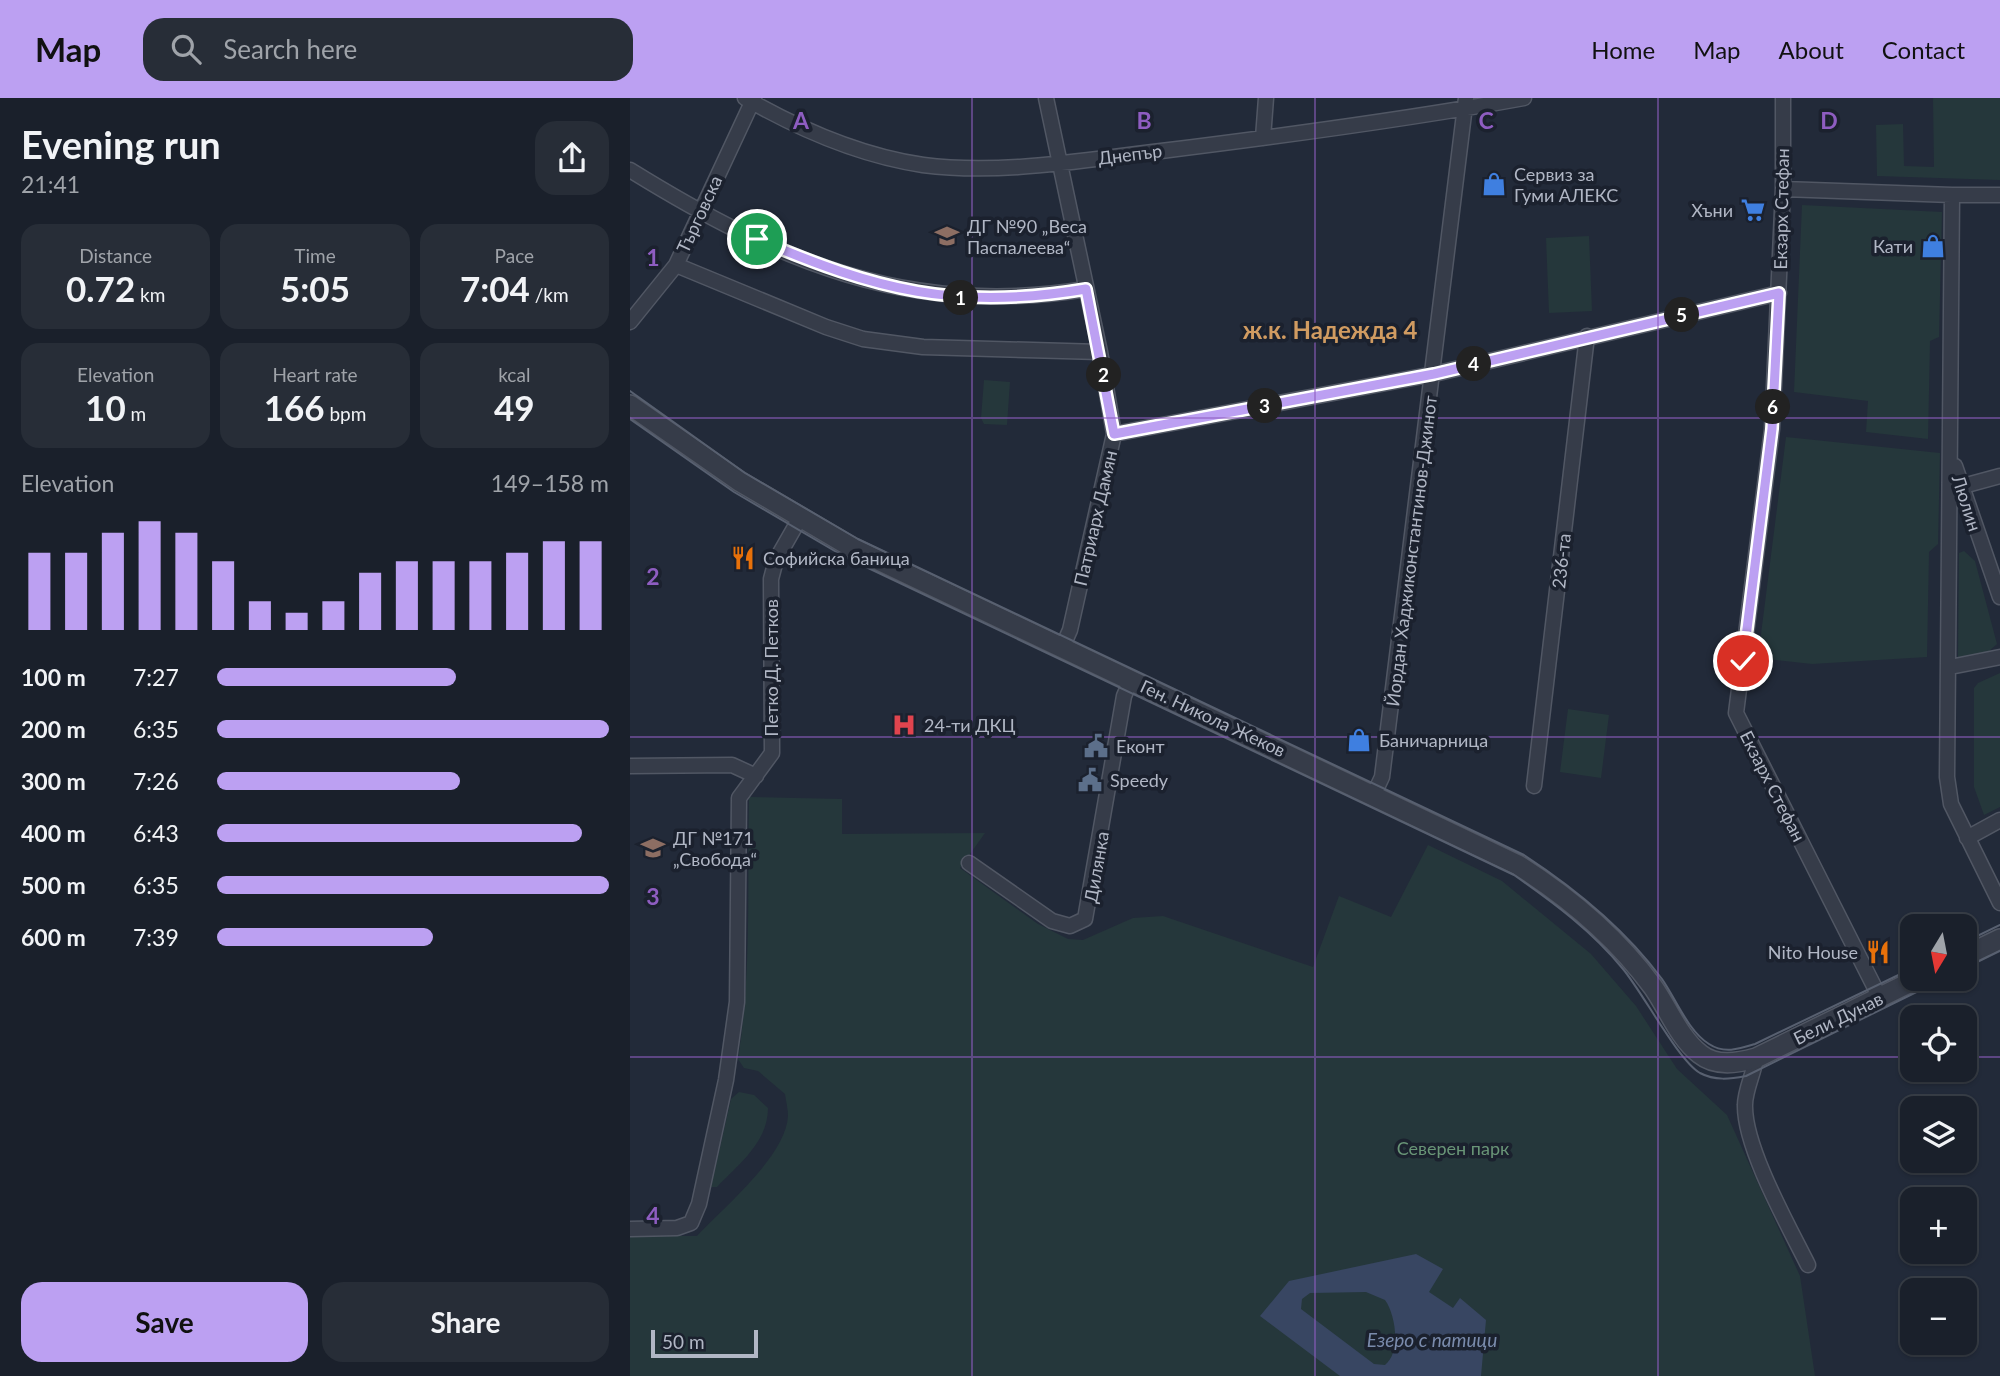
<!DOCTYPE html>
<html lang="en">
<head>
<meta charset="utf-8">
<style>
  body { margin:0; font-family:Lato,sans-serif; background:#272d37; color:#f1f3f6; height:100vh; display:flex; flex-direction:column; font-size:26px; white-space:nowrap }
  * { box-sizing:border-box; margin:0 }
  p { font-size:23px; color:#9fa3a9 }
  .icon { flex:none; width:38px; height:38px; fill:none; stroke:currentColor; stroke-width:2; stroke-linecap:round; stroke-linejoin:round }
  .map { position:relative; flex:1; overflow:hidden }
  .details { display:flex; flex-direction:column; background:#1a202b; width:630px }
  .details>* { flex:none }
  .needle { width:46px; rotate:190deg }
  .buttons { position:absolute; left:1270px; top:816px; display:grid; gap:14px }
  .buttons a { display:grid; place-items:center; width:77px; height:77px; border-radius:14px; background:#1a202b; box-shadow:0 2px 5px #0004,0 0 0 2px #383e47; font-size:35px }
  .scale { position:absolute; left:21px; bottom:18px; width:107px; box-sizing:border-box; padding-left:7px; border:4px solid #b1b7c5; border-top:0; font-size:19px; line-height:24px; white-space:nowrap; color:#b1b7c5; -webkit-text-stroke:5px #1b212e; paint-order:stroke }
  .pin { position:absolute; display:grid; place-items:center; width:60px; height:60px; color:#fff; margin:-30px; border:4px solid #fff; border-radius:50%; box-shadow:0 2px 7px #0007 }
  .km { position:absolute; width:35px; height:35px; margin:-18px; border-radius:50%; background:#222; color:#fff; font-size:19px; line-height:35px; text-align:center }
  .round { display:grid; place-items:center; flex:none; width:74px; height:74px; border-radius:21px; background:#272d37 }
  .head { display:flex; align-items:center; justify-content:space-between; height:119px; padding:0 21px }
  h1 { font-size:38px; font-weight:700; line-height:52px }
  .stats { display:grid; grid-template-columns:repeat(3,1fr); gap:10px; height:119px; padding:7px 21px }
  .stats div { display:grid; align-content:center; border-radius:18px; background:#272d37; text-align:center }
  .stats b { font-size:35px; font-weight:700 }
  .stats small { font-size:19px; font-weight:400 }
  .stats p { font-size:19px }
  .chart { height:196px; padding:14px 21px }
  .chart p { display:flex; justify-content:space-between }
  .chart svg { width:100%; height:126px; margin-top:7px; stroke:#bca0f2; stroke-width:6 }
  .action { display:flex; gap:14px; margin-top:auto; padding:14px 21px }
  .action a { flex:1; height:80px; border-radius:21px; background:#bca0f2; color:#111; font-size:28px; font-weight:700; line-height:80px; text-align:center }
  .action a+a { background:#272d37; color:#f1f3f6 }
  ul { padding:0 21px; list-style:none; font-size:23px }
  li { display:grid; grid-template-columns:112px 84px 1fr; align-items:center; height:52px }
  li i { height:18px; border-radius:9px; background:#bca0f2 }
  header { display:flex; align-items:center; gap:42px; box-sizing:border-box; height:98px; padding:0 35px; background:#bca0f2; color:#111 }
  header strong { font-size:33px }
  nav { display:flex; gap:38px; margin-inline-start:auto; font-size:24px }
  .search { width:490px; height:63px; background:#272d37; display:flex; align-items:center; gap:18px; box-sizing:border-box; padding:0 24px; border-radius:21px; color:#9fa3a9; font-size:26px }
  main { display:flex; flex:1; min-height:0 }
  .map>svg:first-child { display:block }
  .green { fill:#25373b }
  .water { fill:#384662; fill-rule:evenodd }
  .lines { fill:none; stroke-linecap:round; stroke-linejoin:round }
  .minor-casing { stroke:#515764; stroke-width:17 }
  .tertiary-casing { stroke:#515764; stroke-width:22 }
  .minor { stroke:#363c49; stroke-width:14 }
  .tertiary { stroke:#363c49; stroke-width:19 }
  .tram { stroke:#586070; stroke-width:2 }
  .route-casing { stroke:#fff; stroke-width:14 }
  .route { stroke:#bca0f2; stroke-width:9 }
  .grid { fill:none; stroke:#8e5dc1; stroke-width:2; stroke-opacity:0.55 }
  .labels { text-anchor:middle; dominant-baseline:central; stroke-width:7; stroke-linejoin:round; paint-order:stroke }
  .street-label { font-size:18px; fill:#b1b7c5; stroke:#1b212e }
  .poi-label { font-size:18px; fill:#b1b7c5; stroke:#1b212e; text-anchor:start }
  .park-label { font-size:18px; fill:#699577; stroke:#1b212e }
  .water-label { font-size:19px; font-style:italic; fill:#7a8bac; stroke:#1b212e }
  .district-label { font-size:24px; font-weight:bold; fill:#d09b61; stroke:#1b212e }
  .grid-label { font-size:23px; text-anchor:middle; font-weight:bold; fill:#8e5dc1; stroke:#1b212e; stroke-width:7; stroke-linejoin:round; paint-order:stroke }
</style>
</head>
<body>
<header>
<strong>Map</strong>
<div class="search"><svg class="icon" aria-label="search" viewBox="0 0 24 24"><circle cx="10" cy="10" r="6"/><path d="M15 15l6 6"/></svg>Search here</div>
<nav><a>Home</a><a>Map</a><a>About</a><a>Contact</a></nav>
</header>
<main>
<section class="details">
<div class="head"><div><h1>Evening run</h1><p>21:41</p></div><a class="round"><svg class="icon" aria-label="share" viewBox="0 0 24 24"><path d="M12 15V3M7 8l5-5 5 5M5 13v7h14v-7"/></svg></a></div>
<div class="stats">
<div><p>Distance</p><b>0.72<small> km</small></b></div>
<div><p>Time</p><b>5:05</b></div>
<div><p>Pace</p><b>7:04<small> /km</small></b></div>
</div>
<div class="stats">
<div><p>Elevation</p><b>10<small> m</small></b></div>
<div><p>Heart rate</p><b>166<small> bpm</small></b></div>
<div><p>kcal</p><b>49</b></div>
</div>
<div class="chart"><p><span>Elevation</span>149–158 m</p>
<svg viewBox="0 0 160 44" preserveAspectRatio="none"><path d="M5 44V17M15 44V17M25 44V10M35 44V6M45 44V10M55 44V20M65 44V34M75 44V38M85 44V34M95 44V24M105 44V20M115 44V20M125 44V20M135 44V17M145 44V13M155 44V13"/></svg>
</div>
<ul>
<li><b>100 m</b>7:27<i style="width:61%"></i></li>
<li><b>200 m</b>6:35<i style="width:100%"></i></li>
<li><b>300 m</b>7:26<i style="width:62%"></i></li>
<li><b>400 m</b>6:43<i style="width:93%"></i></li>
<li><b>500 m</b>6:35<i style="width:100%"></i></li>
<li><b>600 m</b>7:39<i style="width:55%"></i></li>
</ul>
<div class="action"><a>Save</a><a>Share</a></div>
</section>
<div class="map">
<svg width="1370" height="1278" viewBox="0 0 1370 1278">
  <rect width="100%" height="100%" fill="#222a39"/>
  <path class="green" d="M1303 0H1370V82L1247 78 1246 27 1273 26 1274 68 1304 69Z
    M1172 107 1312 114 1309 239 1300 243 1298 341 1236 334 1238 303 1164 294Z
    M959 138 962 213 919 215 916 140Z
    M354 282 380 284 377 327 354 326 351 320Z
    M1156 339 1310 355 1308 446 1299 454 1297 559 1182 566 1128 560Z
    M1334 453 1345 463 1367 546 1359 553 1328 559 1329 455Z
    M1370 575V709L1354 717 1344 689V590L1348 585Z
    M938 611 979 617 971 680 930 674Z
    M119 699 212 701V736L355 735 330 770 408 826 438 841 453 842 503 820 533 818 683 869 709 798 761 819 798 747 872 783 961 856 1006 908 1047 971 1097 1017 1170 1178 1185 1278H0V1138H67C94 1109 156 1058 158 1018 158 1011 156 1003 155 996L128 973 114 970 108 961C122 874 117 787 119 699Z
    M109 994 124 997 138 1010C138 1044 109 1066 87 1089H81L101 1001Z"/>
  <path class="water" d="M786 1156 813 1171 799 1194 823 1210 830 1200 856 1222 851 1278H710L630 1218 659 1183ZM736 1194 755 1202C766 1217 771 1255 755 1267L744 1266 671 1211 672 1201 680 1195Z"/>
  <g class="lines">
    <g class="minor-casing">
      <path id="minor" d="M115 0C169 31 232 58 293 67 372 77 453 62 531 53 652 38 774 22 894 0
        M416 0 470 254 484 336 440 532 432 550
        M1153 0V91L1142 331 1106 615 1250 900
        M633 40 636 0
        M0 72C147 163 280 220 456 191
        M1153 91 1322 97
        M1370 97H1322L1317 679 1321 706 1370 805
        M46 167 196 229 233 241 293 249 470 254
        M0 224 46 167 124 0
        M484 336 804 276 1149 195
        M1325 368 1370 499
        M1322 391 1370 378
        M1320 569 1370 559
        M0 668 102 667 126 678
        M904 688 957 238
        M744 696 752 679 836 0
        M1337 740 1370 722
        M339 765 422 823 440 828 455 821 494 598 501 582
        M1126 960C1124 975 1115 992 1115 1007 1114 1049 1158 1127 1178 1167
        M0 1131 47 1130 61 1125 69 1106 96 982 107 904 109 700 142 655 141 481 146 462 170 420"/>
    </g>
    <g class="tertiary-casing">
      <path id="tertiary" d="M0 307 109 383 223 450 888 767C940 800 987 840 1023 889 1038 910 1049 940 1070 956 1086 969 1108 965 1126 960L1289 880
        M1335 858 1370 841"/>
    </g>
    <use href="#minor" class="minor"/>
    <use href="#tertiary" class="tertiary"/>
    <path class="tram" d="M0 293 115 375 228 441 894 757C946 791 995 831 1032 881 1046 901 1058 933 1079 946 1094 956 1109 951 1125 946L1283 870
      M0 321 104 394 215 459 884 777C924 805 962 833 993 871 1013 895 1048 962 1070 975 1085 983 1100 981 1116 978L1315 880
      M1335 844 1370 827
      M1335 870 1370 853"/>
  </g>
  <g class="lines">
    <g class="route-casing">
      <path id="route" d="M127 141C246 192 326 213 456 191L484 336 804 276 1149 195 1142 331 1113 563"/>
    </g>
    <use href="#route" class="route"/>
  </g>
  <path class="grid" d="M342 0V1278M685 0V1278M1028 0V1278M0 320H1370M0 639H1370M0 959H1283M1335 959H1370"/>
  <defs>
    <g id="shop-bare" transform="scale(1.89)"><path d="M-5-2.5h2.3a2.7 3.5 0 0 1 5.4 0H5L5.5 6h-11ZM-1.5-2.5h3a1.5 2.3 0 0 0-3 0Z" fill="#3f7fe0" stroke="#1b212e" stroke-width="2.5" paint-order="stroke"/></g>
    <g id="supermarket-bare" transform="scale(1.89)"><path d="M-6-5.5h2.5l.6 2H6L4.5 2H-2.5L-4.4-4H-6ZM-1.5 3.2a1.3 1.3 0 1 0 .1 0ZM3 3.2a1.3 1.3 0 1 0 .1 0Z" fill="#3f7fe0" stroke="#1b212e" stroke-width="2.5" paint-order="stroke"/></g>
    <g id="school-bare" transform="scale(1.89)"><path d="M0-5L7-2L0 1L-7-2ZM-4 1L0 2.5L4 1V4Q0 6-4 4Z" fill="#8d6e63" stroke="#1b212e" stroke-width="2.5" paint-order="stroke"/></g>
    <g id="restaurant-bare" transform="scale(1.89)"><path d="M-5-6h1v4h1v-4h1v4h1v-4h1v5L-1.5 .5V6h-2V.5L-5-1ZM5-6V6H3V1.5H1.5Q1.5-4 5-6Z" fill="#e8710a" stroke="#1b212e" stroke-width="2.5" paint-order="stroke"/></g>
    <g id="hospital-bare" transform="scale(1.89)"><path d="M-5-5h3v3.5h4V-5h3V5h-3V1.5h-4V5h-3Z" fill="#e0444e" stroke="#1b212e" stroke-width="2.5" paint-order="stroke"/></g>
    <g id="civic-bare" transform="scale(1.89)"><path d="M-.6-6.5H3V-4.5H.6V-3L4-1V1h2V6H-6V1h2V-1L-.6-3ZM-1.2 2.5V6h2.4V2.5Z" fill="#5c6f8a" stroke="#1b212e" stroke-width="2.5" paint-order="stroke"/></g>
  </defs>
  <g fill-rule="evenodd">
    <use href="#shop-bare" x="864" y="86"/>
    <use href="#supermarket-bare" x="1123" y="112"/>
    <use href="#school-bare" x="317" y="138"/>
    <use href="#shop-bare" x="1303" y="148"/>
    <use href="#restaurant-bare" x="113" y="460"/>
    <use href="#hospital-bare" x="274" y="627"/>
    <use href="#shop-bare" x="729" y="642"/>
    <use href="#civic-bare" x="466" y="648"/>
    <use href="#civic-bare" x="460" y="682"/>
    <use href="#school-bare" x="23" y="750"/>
    <use href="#restaurant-bare" x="1248" y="854"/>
  </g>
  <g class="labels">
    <g class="street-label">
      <text transform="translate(500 56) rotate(-7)">Днепър</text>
      <text transform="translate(1151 111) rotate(-89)">Екзарх Стефан</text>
      <text transform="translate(69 116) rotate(-65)">Търговска</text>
      <text transform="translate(1337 405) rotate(72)">Люлин</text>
      <text transform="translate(465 420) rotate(-77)">Патриарх Дамян</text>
      <text transform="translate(781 453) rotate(-83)">Йордан Хаджиконстантинов-Джинот</text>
      <text transform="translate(931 463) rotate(-84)">236-та</text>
      <text transform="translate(141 570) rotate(-90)">Петко Д. Петков</text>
      <text transform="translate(583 620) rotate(25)">Ген. Никола Жеков</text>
      <text transform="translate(1143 688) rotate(63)">Екзарх Стефан</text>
      <text transform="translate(466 769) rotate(-80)">Дилянка</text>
      <text transform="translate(1208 920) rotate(-26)">Бели Дунав</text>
    </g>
    <g class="poi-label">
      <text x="884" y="76">Сервиз за<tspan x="884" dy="21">Гуми АЛЕКС</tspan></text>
      <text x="1103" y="112" text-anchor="end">Хъни</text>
      <text x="337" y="128">ДГ №90 „Веса<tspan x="337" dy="21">Паспалеева“</tspan></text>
      <text x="1283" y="148" text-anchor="end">Кати</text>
      <text x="133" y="460">Софийска баница</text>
      <text x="294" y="627">24-ти ДКЦ</text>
      <text x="749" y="642">Баничарница</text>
      <text x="486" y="648">Еконт</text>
      <text x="480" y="682">Speedy</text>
      <text x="43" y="740">ДГ №171<tspan x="43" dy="21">„Свобода“</tspan></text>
      <text x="1228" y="854" text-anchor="end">Nito House</text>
    </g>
    <g class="park-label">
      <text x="823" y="1050">Северен парк</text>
    </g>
    <g class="water-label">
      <text x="802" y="1241">Езеро с патици</text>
    </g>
    <g class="district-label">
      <text x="700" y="231">ж.к. Надежда 4</text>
    </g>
  </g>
  <g class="grid-label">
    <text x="171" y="31">A</text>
    <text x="514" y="31">B</text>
    <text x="856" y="31">C</text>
    <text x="1199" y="31">D</text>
    <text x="23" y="168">1</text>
    <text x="23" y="487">2</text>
    <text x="23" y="807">3</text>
    <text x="23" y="1126">4</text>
  </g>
</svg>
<div class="buttons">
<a><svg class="needle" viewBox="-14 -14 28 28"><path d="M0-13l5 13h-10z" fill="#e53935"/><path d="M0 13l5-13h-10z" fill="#9fa3a9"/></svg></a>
<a><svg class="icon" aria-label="locate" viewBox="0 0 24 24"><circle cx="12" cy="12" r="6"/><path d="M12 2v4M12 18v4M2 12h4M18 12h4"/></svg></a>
<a><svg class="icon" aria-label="layers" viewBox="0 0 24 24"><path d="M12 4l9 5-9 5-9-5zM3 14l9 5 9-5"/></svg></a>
<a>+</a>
<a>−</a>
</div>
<div class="scale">50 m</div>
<div class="pin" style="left:127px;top:141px;background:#1e9e55"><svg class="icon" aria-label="arrive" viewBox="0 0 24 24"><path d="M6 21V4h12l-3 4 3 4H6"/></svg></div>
<div class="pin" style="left:1113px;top:563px;background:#d93025"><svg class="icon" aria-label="check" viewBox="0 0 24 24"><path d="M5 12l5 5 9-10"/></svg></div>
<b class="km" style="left:331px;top:200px">1</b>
<b class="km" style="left:474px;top:277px">2</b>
<b class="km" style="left:635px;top:308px">3</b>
<b class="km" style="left:844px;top:266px">4</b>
<b class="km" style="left:1052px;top:217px">5</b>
<b class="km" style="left:1143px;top:309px">6</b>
</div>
</main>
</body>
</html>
